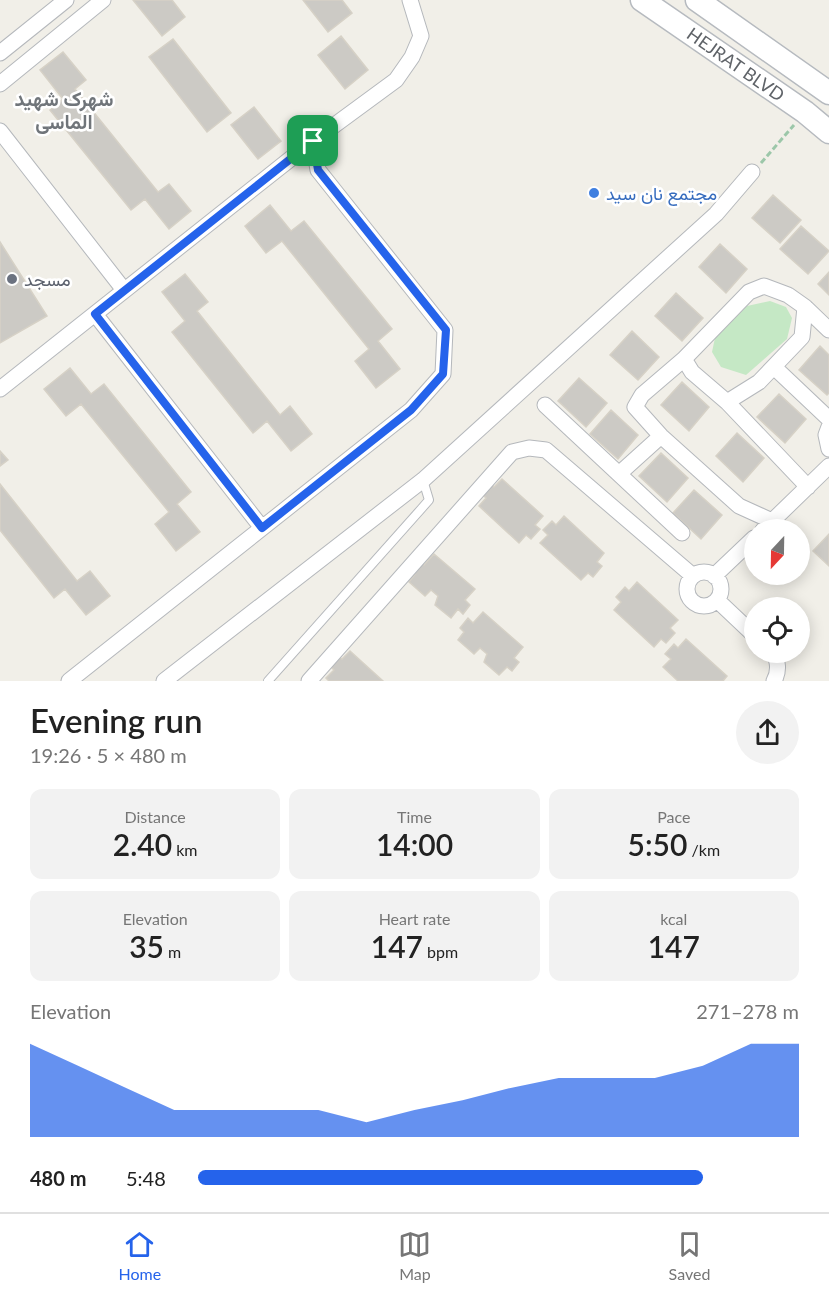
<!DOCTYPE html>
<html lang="en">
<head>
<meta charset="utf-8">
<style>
  body { margin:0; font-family:Lato,Vazirmatn,sans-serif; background:#f2f2f2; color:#222; height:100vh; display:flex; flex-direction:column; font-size:22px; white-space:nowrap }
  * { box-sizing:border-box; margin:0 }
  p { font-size:20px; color:#767676 }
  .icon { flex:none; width:33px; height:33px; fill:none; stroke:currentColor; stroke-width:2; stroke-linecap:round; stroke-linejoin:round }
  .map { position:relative; height:681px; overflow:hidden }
  .panel { display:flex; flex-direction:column; background:#fff; flex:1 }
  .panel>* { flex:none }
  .needle { width:39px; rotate:202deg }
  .controls { position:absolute; left:744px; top:519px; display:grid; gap:12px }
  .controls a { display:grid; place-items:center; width:66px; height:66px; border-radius:50%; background:#fff; box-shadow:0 3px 15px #0003; font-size:30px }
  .pin { position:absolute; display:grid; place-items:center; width:51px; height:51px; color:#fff; margin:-26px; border-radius:12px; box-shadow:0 3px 9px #0006 }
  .round { display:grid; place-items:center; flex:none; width:63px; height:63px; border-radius:32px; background:#f2f2f2 }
  .summary { display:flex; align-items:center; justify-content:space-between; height:102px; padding:0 30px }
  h1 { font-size:33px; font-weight:600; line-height:45px }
  .figures { display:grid; grid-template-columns:repeat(3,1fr); gap:9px; height:102px; padding:6px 30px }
  .figures div { display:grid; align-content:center; border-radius:12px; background:#f2f2f2; text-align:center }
  .figures b { font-size:30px; font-weight:600 }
  .figures small { font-size:16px; font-weight:400 }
  .figures p { font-size:16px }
  .chart { height:168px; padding:12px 30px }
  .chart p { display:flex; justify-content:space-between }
  .chart svg { width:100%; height:108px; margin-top:6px; fill:#2563eb; opacity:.7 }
  ul { padding:0 30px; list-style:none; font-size:20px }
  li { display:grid; grid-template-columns:96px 72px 1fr; align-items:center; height:45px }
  li i { height:15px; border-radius:8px; background:#2563eb }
  .dock { display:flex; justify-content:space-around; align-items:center; height:84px; border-top:2px solid #e0e0e0; background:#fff; font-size:16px; color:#767676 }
  .dock a { display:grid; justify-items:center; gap:3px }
  .dock .on { color:#2563eb }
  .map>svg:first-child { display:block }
  .green { fill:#c5e8c5 }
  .building { fill:#cccac5; stroke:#d6d1c6; stroke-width:1.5 }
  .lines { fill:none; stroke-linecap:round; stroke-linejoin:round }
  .service-casing { stroke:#b5b8bc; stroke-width:10 }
  .minor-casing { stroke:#b5b8bc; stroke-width:17 }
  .secondary-casing { stroke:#b6babf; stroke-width:25 }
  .path { stroke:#9cc7a9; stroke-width:3; stroke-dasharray:6 3; stroke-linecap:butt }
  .service { stroke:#fff; stroke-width:8 }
  .minor { stroke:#fff; stroke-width:15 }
  .secondary { stroke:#fff; stroke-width:22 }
  .route-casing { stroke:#fff; stroke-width:12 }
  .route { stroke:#2563eb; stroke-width:8 }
  .shop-dot { fill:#3f7fe0; stroke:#fff; stroke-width:2 }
  .worship-dot { fill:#6b7280; stroke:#fff; stroke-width:2 }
  .labels { text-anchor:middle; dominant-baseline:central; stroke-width:5; stroke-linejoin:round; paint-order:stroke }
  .street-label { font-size:18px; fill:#5f6368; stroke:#fff }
  .shop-label { font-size:18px; fill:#366cbe; stroke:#fff; text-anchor:start }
  .worship-label { font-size:18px; fill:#5b616d; stroke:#fff; text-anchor:start }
  .neighbourhood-label { font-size:20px; font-weight:bold; fill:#70757a; stroke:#fff }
</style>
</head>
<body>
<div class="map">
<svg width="829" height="681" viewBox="0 0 829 681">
  <rect width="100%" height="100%" fill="#f1efe8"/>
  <path class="green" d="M770 301 786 307 792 318 787 339 746 375 721 367 712 352 715 338 747 306Z"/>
  <path class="building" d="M133 0H172L185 17 162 36Z
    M303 0H342L352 13 328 32Z
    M341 36 368 70 345 89 318 55Z
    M173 39 231 113 207 132 149 57Z
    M63 52 86 80 75 89 158 192 169 184 191 211 169 229 145 199 131 210 50 110 63 99 40 70Z
    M254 107 281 141 258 159 231 125Z
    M773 195 801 220 780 243 752 218Z
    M270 205 291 231 304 221 392 329 378 341 400 369 376 388 355 361 369 349 282 241 266 253 245 226Z
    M801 226 829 251 808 274 780 249Z
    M0 242 47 316 0 343Z
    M720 244 747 269 726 293 699 267Z
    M829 272V295L818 284Z
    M185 274 208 302 197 311 280 415 290 406 312 434 291 451 267 421 253 433 172 332 185 321 162 292Z
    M676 293 703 318 682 341 655 316Z
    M632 331 659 357 638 380 610 355Z
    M820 346 829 355V393L827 395 799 370Z
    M70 368 91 394 104 384 191 492 177 504 200 532 176 551 155 524 169 512 81 404 66 416 44 389Z
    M579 378 607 403 586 427 558 401Z
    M682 382 709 407 689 431 661 405Z
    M779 394 806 419 785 443 757 417Z
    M611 410 638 435 618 459 590 434Z
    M737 433 764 458 743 482 716 456Z
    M0 451 8 460 0 466Z
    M661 453 688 478 667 502 639 476Z
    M502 479 543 516 535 525 540 529 531 539 526 535 519 543 479 506 486 498 481 493 490 483 494 487Z
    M0 484 77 581 90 571 110 596 86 615 65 589 54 598 0 530Z
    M694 490 722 515 701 539 673 513Z
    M564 516 604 553 597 562 602 566 593 577 588 573 581 580 540 543 548 535 543 530 552 521 556 525Z
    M829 534V566L813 551Z
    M434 554 475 589 465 600 470 605 463 614 458 609 451 618 435 605 438 596 431 590 425 596 409 582 415 574 411 570 419 561 424 565Z
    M637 582 678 620 670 628 675 633 666 643 661 639 654 647 614 610 621 602 616 597 625 587 629 591Z
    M483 612 523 647 514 658 519 662 512 671 507 667 499 675 484 662 487 654 480 648 474 654 458 640 464 632 460 628 468 618 473 623Z
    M686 639 727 676 723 681H678L663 667 671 659 665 654 674 644 678 648Z
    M350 651 383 681H329L326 678 334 670 329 665 338 656 342 659Z"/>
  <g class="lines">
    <g class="service-casing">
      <path id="service" d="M268 681 422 508 429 500 423 480"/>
    </g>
    <g class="minor-casing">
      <path id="minor" d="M0 53 66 0
        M0 84 103 0
        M0 131 124 290
        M805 307 829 330
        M95 314 262 528
        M684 359 692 372 727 402 759 382 802 337 805 307 788 295 764 286 749 292 684 359 642 395 635 407 661 436 739 506 772 521
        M774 367 829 419
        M0 389 313 141
        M727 402 808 487
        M545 405 682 533
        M829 427 826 435 829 449
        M620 473 661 436
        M763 530 829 466
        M687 589a17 17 0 1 1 34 0a17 17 0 1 1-34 0Z
        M714 576 754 538
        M717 600 754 635
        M772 652C779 660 779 672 774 681
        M69 681 411 410 443 374 445 330 318 170 313 141 396 80 412 57 421 36 410 0
        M164 681 423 480 716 214 752 172
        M309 681 512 452 529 448 546 450 693 576"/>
    </g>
    <g class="secondary-casing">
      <path id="secondary" d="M642 0 805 112 829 132
        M697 0 829 93"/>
    </g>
    <path class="path" d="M761 163 794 125"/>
    <use href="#service" class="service"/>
    <use href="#minor" class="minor"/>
    <use href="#secondary" class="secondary"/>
  </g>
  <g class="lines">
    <g class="route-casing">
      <path id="route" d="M313 141 318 170 446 330 443 374 411 410 262 528 95 314Z"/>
    </g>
    <use href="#route" class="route"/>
  </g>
  <circle class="shop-dot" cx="594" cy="193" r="6"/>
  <circle class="worship-dot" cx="12" cy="279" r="6"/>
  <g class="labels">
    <g class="street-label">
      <text transform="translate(736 64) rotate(35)">HEJRAT BLVD</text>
    </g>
    <g class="shop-label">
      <text x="606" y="193">مجتمع نان سید</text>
    </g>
    <g class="worship-label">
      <text x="24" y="279">مسجد</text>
    </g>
    <g class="neighbourhood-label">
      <text x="64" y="98">شهرک شهید<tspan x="64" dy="23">الماسی</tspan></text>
    </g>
  </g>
</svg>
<div class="controls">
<a><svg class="needle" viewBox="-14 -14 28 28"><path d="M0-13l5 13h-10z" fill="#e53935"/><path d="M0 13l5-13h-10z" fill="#767676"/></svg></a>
<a><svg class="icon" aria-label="locate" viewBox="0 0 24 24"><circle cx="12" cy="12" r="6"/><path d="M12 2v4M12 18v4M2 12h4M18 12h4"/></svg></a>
</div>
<div class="pin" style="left:313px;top:141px;background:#1e9e55"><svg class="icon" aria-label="arrive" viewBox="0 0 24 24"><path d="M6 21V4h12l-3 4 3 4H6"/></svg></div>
</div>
<section class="panel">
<div class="summary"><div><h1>Evening run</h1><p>19:26 · 5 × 480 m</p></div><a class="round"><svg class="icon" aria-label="share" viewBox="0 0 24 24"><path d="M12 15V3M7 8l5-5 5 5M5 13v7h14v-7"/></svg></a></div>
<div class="figures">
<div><p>Distance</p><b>2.40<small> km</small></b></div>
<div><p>Time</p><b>14:00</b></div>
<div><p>Pace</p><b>5:50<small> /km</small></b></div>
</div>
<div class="figures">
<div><p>Elevation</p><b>35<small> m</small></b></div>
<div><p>Heart rate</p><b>147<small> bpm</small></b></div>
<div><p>kcal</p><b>147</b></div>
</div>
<div class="chart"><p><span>Elevation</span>271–278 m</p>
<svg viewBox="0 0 160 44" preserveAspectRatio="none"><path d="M0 44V6L10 15L20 24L30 33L40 33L50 33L60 33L70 38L80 33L90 29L100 24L110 20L120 20L130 20L140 15L150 6L160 6V44z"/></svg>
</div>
<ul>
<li><b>480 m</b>5:48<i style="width:84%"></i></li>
</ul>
</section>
<nav class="dock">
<a class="on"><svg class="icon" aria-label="home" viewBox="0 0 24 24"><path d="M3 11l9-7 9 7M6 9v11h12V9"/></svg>Home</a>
<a><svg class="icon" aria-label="map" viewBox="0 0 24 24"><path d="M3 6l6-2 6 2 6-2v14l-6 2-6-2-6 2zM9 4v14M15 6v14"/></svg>Map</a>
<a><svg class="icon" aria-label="saved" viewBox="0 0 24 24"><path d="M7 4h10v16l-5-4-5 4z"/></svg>Saved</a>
</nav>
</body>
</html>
